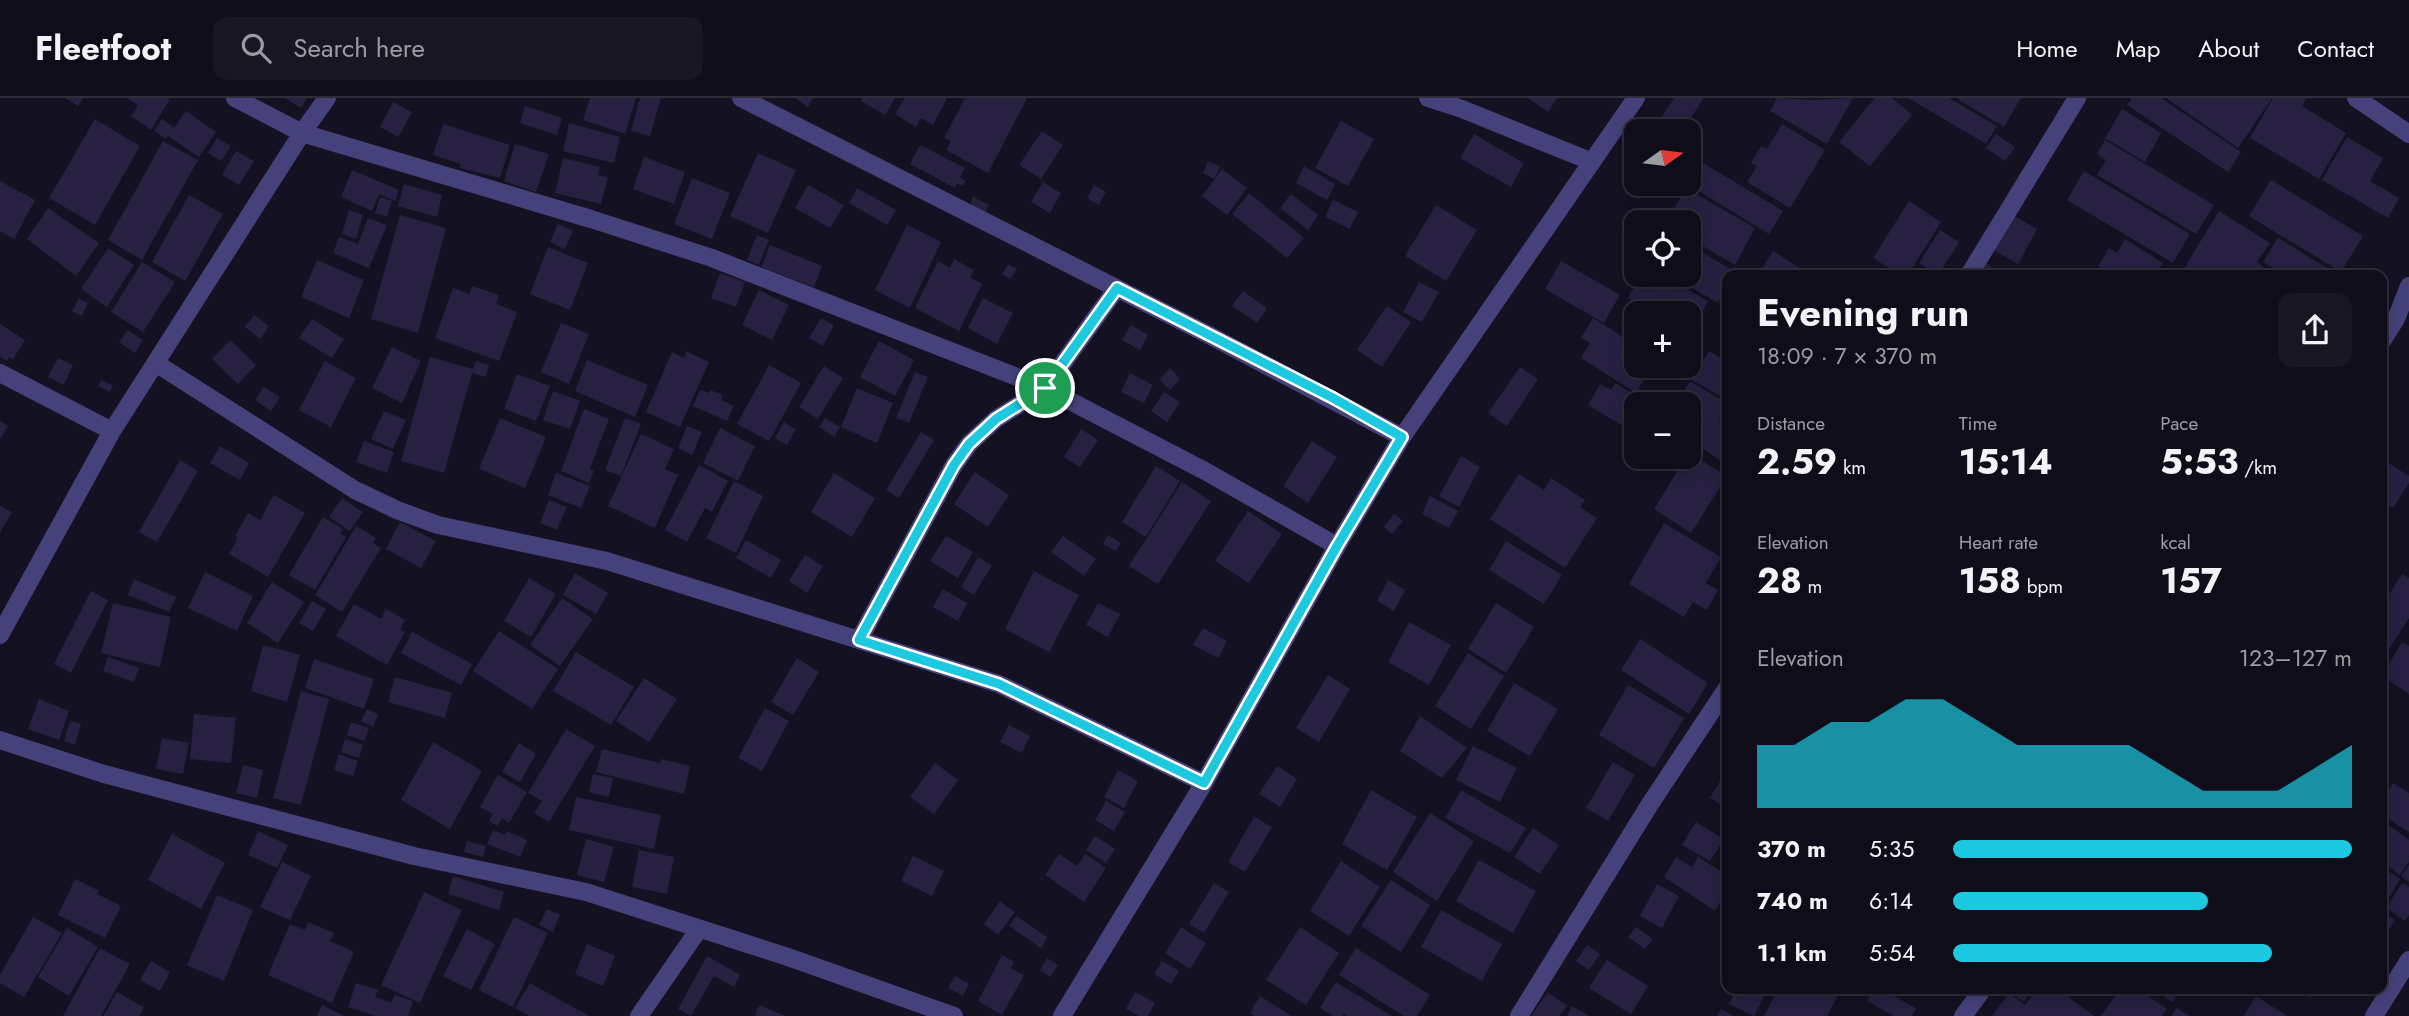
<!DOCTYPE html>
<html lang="en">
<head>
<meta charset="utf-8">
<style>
  body { margin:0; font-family:Jost,sans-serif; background:#181623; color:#f1f3f6; height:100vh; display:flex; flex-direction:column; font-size:26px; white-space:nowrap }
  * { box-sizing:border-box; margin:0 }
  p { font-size:23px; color:#9b9ca2 }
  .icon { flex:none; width:38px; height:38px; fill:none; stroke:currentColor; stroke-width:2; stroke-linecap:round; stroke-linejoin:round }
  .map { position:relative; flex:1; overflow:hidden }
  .side { position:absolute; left:1722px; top:172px; width:665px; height:724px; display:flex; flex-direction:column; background:#0f0d1a; border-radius:14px; box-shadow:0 4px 18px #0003,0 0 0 2px #2f2d39 }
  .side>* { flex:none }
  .needle { width:46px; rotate:76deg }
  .buttons { position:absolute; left:1624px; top:21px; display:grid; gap:14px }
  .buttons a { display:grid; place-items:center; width:77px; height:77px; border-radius:14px; background:#0f0d1a; box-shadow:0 4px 18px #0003,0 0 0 2px #2f2d39; font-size:35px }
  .pin { position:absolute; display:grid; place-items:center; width:60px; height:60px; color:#fff; margin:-30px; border:4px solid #fff; border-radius:50%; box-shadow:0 2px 7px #0007 }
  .round { display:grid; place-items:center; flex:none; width:74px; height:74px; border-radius:14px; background:#181623 }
  .headline { display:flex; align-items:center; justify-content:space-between; height:119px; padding:0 35px }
  h1 { font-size:38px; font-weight:700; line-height:52px }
  .figures { display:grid; grid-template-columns:repeat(3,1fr); gap:10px; height:119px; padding:7px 35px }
  .figures div { display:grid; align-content:center }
  .figures b { font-size:35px; font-weight:700 }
  .figures small { font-size:19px; font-weight:400 }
  .figures p { font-size:19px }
  .chart { height:196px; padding:14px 35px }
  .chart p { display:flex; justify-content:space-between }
  .chart svg { width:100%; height:126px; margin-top:7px; fill:#1dc9e0; opacity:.7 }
  ul { padding:0 35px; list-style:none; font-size:23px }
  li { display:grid; grid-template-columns:112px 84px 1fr; align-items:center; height:52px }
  li i { height:18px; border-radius:9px; background:#1dc9e0 }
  header { display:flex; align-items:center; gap:42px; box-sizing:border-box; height:98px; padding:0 35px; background:#0f0d1a; border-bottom:2px solid #2f2d39 }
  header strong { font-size:33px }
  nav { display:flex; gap:38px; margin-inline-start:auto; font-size:24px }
  .search { width:490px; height:63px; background:#181623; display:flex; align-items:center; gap:18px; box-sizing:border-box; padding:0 24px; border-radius:14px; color:#9b9ca2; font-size:26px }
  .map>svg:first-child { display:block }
  .building { fill:#272041 }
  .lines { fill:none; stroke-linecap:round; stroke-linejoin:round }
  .minor { stroke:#45427b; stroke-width:18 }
  .route-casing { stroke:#fff; stroke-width:14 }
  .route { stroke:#1dc9e0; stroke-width:9 }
</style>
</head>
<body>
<header>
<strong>Fleetfoot</strong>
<div class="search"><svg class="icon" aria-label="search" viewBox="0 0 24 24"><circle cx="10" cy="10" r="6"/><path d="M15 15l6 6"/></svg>Search here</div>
<nav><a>Home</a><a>Map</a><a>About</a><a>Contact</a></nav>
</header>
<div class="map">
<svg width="2409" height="918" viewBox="0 0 2409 918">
  <rect width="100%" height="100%" fill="#141122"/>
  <path class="building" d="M65 0H83L78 8Z
    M127 0H168L170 1 151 32 131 18 138 7Z
    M285 0H307L301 10Z
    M590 0H636L625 36 583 22Z
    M640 0H661L650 38 631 33Z
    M795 0H813L808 9Z
    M862 0H895L885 17 861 3Z
    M905 0H947L933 27 921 20 916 29 895 16Z
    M965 0H1027L988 75 946 52 951 43 944 40Z
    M1528 0H1557L1548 14Z
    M1674 0H1704L1682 33H1652Z
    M1777 0 1813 2 1853 0 1827 46 1770 13Z
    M1875 0H1892L1912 17 1870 68 1839 44Z
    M1908 0H1949L1997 28 1986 46Z
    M1956 0H2021L2004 29Z
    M2132 0H2161L2241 54 2228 74 2127 7Z
    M2166 0H2272L2238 50Z
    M2273 0H2306L2302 8 2346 35 2319 81 2250 40Z
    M393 4 412 14 398 39 380 29Z
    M525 8 562 20 557 37 520 25Z
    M2122 11 2161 35 2145 64 2105 40Z
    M186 13 216 34 199 59 168 38 166 41 154 33 162 21 174 30Z
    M95 21 140 48 95 127 49 100Z
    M1341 23 1374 41 1348 88 1315 70Z
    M569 25 620 39 614 65 563 53Z
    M443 26 510 47 500 80 460 70 461 66 433 57Z
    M1782 26 1825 52 1790 110 1747 84 1757 68 1751 65 1761 48 1767 51Z
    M1042 33 1063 47 1041 81 1019 67Z
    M1474 36 1524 65 1511 89 1460 60Z
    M1996 36 2015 49 2005 63 1986 50Z
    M2347 39 2383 60 2370 83 2399 100 2388 120 2322 82Z
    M217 40 231 48 221 63 208 55Z
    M2105 42 2214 107 2196 136 2097 77 2106 62 2097 56Z
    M163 43 198 62 142 162 108 142Z
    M515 46 549 56 536 94 504 83Z
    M920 47 965 70 960 79 966 83 963 88 957 85 955 90 910 66Z
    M236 53 254 63 239 87 222 77Z
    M758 55 796 72 768 135 730 118Z
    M644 59 685 74 674 106 633 91Z
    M563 60 600 69 598 77 608 79 601 106 555 95Z
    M1208 63 1220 69 1214 81 1203 75Z
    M1703 65 1783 113 1769 136 1689 87Z
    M1304 68 1335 86 1327 102 1296 85Z
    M1222 71 1247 90 1227 117 1202 98Z
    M352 72 399 92 395 103 379 96 372 113 341 99Z
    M2084 73 2190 136 2173 165 2067 102Z
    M692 80 730 95 712 141 674 126Z
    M2271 82 2363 138 2341 174 2249 118Z
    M0 83 35 102 14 141 0 133Z
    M1043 84 1061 95 1050 115 1031 104Z
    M404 86 442 97 437 119 398 108Z
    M808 87 844 107 830 130 795 110Z
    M1094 87 1106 94 1099 107 1087 100Z
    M857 90 896 112 887 127 849 105Z
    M1686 90 1755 130 1735 167 1689 140V124H1666Z
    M1249 95 1304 140 1287 160 1232 116Z
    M1291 96 1318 117 1308 132 1280 110Z
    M189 97 223 116 185 183 152 164Z
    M380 99 392 103 387 119 375 115Z
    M973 99 989 107 985 115 970 106Z
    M1333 102 1358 114 1350 131 1325 119Z
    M1909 103 1941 124 1908 177H1899L1873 160Z
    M1436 107 1477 132 1446 183 1405 158Z
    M48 110 99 145 76 178 27 141Z
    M349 112 363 117 356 141 342 136Z
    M2219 113 2270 145 2257 164 2264 169 2259 177H2191L2183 172Z
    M400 117 446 130 418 235 371 221Z
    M2013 117 2037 131 2018 166 1993 152Z
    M368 120 387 127 369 170 333 155 339 139 358 146Z
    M558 126 573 133 565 151 550 144Z
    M907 127 941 144 910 210 875 192Z
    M1940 132 1959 144 1938 177 1919 165Z
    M757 137 769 142 759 167 747 162Z
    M2278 140 2327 170 2323 177H2283L2263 164Z
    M2125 141 2163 165 2156 177H2096L2099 171 2105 175 2106 173 2098 168 2109 150 2117 155Z
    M770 147 822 168 814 189 761 169Z
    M1689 147 1736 174 1734 177H1727V189L1718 205 1670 177H1689Z
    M548 149 588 165 570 212 530 196Z
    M108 150 134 167 107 209 81 191Z
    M1773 153 1811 177H1758Z
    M954 161 974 172 970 179 982 186 959 233 915 210 938 163 950 170Z
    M317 162 364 182 349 220 301 199Z
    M1561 163 1620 197 1604 225 1545 191Z
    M142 164 175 184 143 234 111 214Z
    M1984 164 2005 177H1977Z
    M1008 166 1017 171 1010 181 1002 176Z
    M720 175 745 184 736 209 711 200Z
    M1641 177H1662L1708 203 1689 238V215H1655L1628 200Z
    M1419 184 1439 194 1422 224 1403 214Z
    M472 188 499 197 496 206 517 214 499 263 435 240 453 190 469 196Z
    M759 192 789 207 772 242 742 227Z
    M1243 193 1267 210 1257 225 1232 208Z
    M79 200 88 205 82 218 72 213Z
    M983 200 1013 215 997 246 968 230Z
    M1387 208 1411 224 1382 269 1357 252Z
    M254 217 269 228 260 241 245 229Z
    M821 220 834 227 823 248 809 240Z
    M1593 220 1636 247V268H1652L1636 295 1581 260 1590 245 1581 240Z
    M312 221 344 241 332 260 299 240Z
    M561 225 589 236 569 286 541 274Z
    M0 226 25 242 13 261 9 259 7 263 0 259Z
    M1131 227 1148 237 1140 252 1122 242Z
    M128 232 143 242 135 255 119 244Z
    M230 242 256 267 238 286 212 261Z
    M879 243 914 262 895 298 860 279Z
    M392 249 421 263 402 305 372 290Z
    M686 253 709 264 680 329 646 314 672 254 684 260Z
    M1709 253 1727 264V302L1692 282Z
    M430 259 473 271 476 263 489 267 486 279 472 275 444 375 401 363Z
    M58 260 73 267 64 287 48 279Z
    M587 262 648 287 635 319 575 293Z
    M325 263 356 280 331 329 299 312Z
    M769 267 801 285 769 343 737 326Z
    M824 268 843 280 818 321 799 309Z
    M1520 269 1538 281 1507 328 1488 315Z
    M1170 270 1180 281 1170 292 1159 281Z
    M915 274 928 279 909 325 896 320Z
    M1130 275 1153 287 1144 305 1121 294Z
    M517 276 550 288 536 323 504 311Z
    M101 282 113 288 110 294 98 288Z
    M1690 283 1727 305 1719 323 1727 328V367L1695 346 1704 333 1689 324V306H1676Z
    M1615 285 1650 306H1636V336L1588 307 1600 286 1611 292Z
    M264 289 280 299 271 313 255 302Z
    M857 290 893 305 877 345 841 329Z
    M700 292 709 295 710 292 723 297 721 302 734 308 727 323 693 308Z
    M553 293 580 303 570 331 543 322Z
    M1164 294 1180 304 1167 324 1151 313Z
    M584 311 609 321 590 371 594 372 589 385 561 373Z
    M384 313 406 322 393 351 371 341Z
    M500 320 546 339 525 390 479 371Z
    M625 320 641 326 621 378 605 372Z
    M825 320 840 329 834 339 819 329Z
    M0 323 8 328 0 341Z
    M784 324 796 331 787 347 775 340Z
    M687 328 702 334 692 357 678 350Z
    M720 330 755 348 738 383 703 365Z
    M1081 331 1098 342 1080 369 1064 359Z
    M921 334 934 342 899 400 886 392Z
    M641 336 674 351 665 371 678 377 655 430 608 408Z
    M364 343 394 354 387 375 356 364Z
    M1312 343 1337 359 1308 405 1283 388Z
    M220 348 249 365 240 382 210 365Z
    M1689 355 1727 378 1691 435 1654 411 1686 359H1689Z
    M1461 358 1480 369 1459 409 1439 398Z
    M2382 361 2409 378V385L2393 410 2382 403Z
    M180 362 198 373 157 444 139 434Z
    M699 367 728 383 712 414 705 410 687 444 665 432Z
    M1156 368 1180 383 1146 439 1122 424Z
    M975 374 1009 397 988 429 954 406Z
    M556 375 590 388 581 410 548 397Z
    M834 375 875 400 852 439 811 414Z
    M1519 376 1544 392 1551 380 1585 402 1580 409 1597 420 1565 470 1490 421Z
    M734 383 763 398 736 455 706 440Z
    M1182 384 1211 403 1158 486 1129 468Z
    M274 397 305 415 268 479 229 456 238 439 235 438 248 415 260 422Z
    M1430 398 1458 413 1449 430 1422 416Z
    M342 400 363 414 350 433 329 419Z
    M549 402 567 409 557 432 540 425Z
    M0 408 12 414 0 435Z
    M1248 413 1282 436 1249 485 1215 463Z
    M1394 416 1403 423 1392 436 1384 429Z
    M323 419 343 431 340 435 346 439 315 492 289 477Z
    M400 424 436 443 421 470 386 451Z
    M1664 425 1721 459 1706 485 1718 492 1707 512 1693 504 1684 519 1629 486Z
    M356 428 376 440 373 445 381 450 342 514 315 497Z
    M1108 437 1121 445 1116 453 1103 446Z
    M946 438 973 454 958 480 930 463Z
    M1063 438 1096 461 1084 478 1051 454Z
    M746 442 781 462 771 480 736 460Z
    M1506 443 1562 477 1544 506 1489 472Z
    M805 457 823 468 807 495 789 483Z
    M978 459 992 467 974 497 961 489Z
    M1034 473 1079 497 1049 554 1005 531Z
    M205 474 253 498 237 533 188 510Z
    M575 475 608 495 596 516 563 497Z
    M2402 476 2409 480V520L2382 562V497L2385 492 2390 495Z
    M529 480 556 496 531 539 504 523Z
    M134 481 176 499 169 514 128 497Z
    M1388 482 1405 492 1394 513 1377 503Z
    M272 484 304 504 278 545 247 525Z
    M943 491 967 505 958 523 933 509Z
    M91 493 108 502 71 575 54 566Z
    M562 500 593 521 560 568 530 547Z
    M312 503 326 511 313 533 299 525Z
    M113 505 171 519 160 569 101 555Z
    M1098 505 1120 516 1108 539 1086 527Z
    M1496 505 1534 529 1506 575 1468 551Z
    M354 506 381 521 386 511 405 522 400 531 405 534 387 567 336 538Z
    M1409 524 1451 547 1429 587 1388 564Z
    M1203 530 1227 543 1218 560 1193 547Z
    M499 533 558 571 532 611 473 573Z
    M412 534 472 566 461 587 401 555Z
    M1640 541 1708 585 1689 616 1621 572Z
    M2402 544 2409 548V596L2382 578Z
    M263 547 300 557 287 604 251 593Z
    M576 554 634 589 611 627 553 593Z
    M1468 555 1504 578 1471 631 1435 608Z
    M108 559 139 570 134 584 103 573Z
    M797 560 819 574 793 617 771 604Z
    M314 561 374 581 364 611 305 590Z
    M1328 577 1350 591 1319 644 1296 630Z
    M395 579 452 595 445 620 388 604Z
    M644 580 677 601 649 644 616 623Z
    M1514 585 1558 611 1530 658 1487 633Z
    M1628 587 1684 620 1654 670 1599 637Z
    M301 593 329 601 301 707 273 700Z
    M39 601 69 613 59 642 28 631Z
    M765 610 789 623 762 673 738 660Z
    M367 611 378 616 373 629 361 623Z
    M194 616 236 620 231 665 190 661Z
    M1420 618 1467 650 1442 680 1400 653Z
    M70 623 81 626 75 647 64 643Z
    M351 624 369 630 365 643 347 637Z
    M1009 627 1030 638 1022 655 1000 644Z
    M566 631 595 648 549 724 534 715 542 703 528 695Z
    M162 640 189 645 183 676 156 671Z
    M345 641 363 647 359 660 341 654Z
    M433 644 482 673 450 731 401 702Z
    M519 645 536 656 520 684 502 674Z
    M1473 648 1517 670 1500 704 1456 682Z
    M602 651 660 665 661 661 690 668 684 696 596 674Z
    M339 656 358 663 353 678 334 672Z
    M1613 664 1635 677 1608 723 1586 710Z
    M935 665 958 682 934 716 910 699Z
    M243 667 263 672 257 700 236 695Z
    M1277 668 1297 681 1280 709 1259 696Z
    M1118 672 1138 683 1124 710 1104 699Z
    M593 676 613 680 609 699 589 694Z
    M498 677 527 694 509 725 502 720 497 728 489 723 493 716 480 709Z
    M1723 678 1727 681V710L1710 700Z
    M2393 685 2409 695V734L2382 717V703Z
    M1371 692 1417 719 1387 772 1342 746Z
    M1461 692 1526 730 1510 755 1445 720Z
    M576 699 661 717 654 751 569 732Z
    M1106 703 1125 714 1114 733 1095 722Z
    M1430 715 1474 743 1437 803 1393 774Z
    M1254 719 1272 729 1245 774 1228 764Z
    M2382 722 2409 742V764L2400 777 2382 764Z
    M1696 724 1724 741 1710 763 1682 747Z
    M1533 730 1559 747 1540 776 1514 759Z
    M493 732 505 737 506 733 527 742 520 759 487 746Z
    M258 733 288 747 277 770 248 757Z
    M172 736 225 765 201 811 148 782Z
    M1095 738 1115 751 1106 765 1086 752Z
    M586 741 614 749 604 784 577 777Z
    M467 743 486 748 483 759 464 754Z
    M639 752 674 759 667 796 632 789Z
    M1059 756 1077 768 1085 756 1106 770 1084 804 1045 777Z
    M913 758 944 773 932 798 901 783Z
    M1676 759 1692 769 1698 759 1727 777V793L1715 813 1664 779Z
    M1479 762 1536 793 1513 835 1456 803Z
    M1341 763 1380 789 1349 838 1310 813Z
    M282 764 311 778 290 822 260 809Z
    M2409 767V784L2401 778Z
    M2382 769 2400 781 2384 808 2382 806Z
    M453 778 504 794 499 812 448 796Z
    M75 781 99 793 97 796 121 808 105 840 58 817Z
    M1391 782 1430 807 1401 854 1361 828Z
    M1214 785 1229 794 1204 835 1189 826Z
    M2402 785 2409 789V817L2405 823 2386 810Z
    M1657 786 1679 798 1662 830 1640 818Z
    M424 794 462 812 420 905 381 887Z
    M217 797 253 812 224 883 187 867Z
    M1000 803 1015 814 998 837 984 826Z
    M547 811 560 817 553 834 539 827Z
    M1441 812 1502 846 1482 883 1421 849Z
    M2382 814 2395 822 2382 843Z
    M1016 818 1047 839 1041 850 1009 828Z
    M33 819 62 835 24 899 0 885V877Z
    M514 819 548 835 513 909 479 892Z
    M308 824 334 835 330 843 354 854 332 905 268 877 290 826 305 832Z
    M1181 829 1206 845 1190 871 1165 855Z
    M1300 829 1339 855 1306 907 1266 882Z
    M1636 829 1653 841 1645 851 1628 839Z
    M67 830 98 849 69 898 38 879Z
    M467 831 495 846 471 892 443 878Z
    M587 846 615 858 603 888 575 876Z
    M1587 847 1600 856 1589 872 1576 863Z
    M100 850 130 866 101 918H63Z
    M1356 850 1430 897 1417 918H1404L1339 877Z
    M1002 857 1014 864 1011 870 1024 877 1002 917 978 903Z
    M707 858 740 877 734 889 714 878 691 918 678 911Z
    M1047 860 1058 867 1050 879 1040 872Z
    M1607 862 1648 888 1631 916 1589 890Z
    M151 863 170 874 160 893 140 882Z
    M1162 863 1179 873 1171 886 1154 876Z
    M955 878 969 886 963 898 948 890Z
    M1336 884 1392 918H1347L1344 916 1342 918H1333L1320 910Z
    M356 885 378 892 375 899 392 905 394 897 413 903 408 918H375L348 909Z
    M530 885 589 918H530L515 910Z
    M1736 891H1768L1754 918 1729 906Z
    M1778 891H1838L1841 892 1827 918H1764Z
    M1874 891H1881L1916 910 1912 918H1894L1867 903Z
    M2005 891H2033L2024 904Z
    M2037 891H2057L2094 918H1992L2009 895 2025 907Z
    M2120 891H2126L2132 895 2134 891H2138L2167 911 2162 918H2101Z
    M2153 891H2181L2172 904Z
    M2296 891H2317L2310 900Z
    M117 894 144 909 139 918H103Z
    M1135 894 1155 905 1148 918H1139L1126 911Z
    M1548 894 1567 908 1559 918H1531Z
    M1260 898 1292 918H1255L1250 915Z
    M2256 898 2287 918H2244Z
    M322 907 344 918H317Z
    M759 907 785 918H755Z
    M1572 908 1589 918H1567Z
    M2176 910 2190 918H2172Z
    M1721 911 1733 918H1717Z"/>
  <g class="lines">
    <path class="minor" d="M235 0 302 35 591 121 712 160 1045 290 1205 373 1337 448
      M741 0 1207 236 1402 339
      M1428 0 1462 11 1590 63
      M2356 0 2409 36
      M1969 177 2077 0
      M2382 243 2396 221 2409 188
      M157 266 355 392 397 412 438 427 607 463 999 586 1204 685
      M0 275 112 333
      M0 537 112 333 302 35 327 0
      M859 542 954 367 969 346 996 321 1045 290 1117 190
      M0 642 104 676 414 758 586 794 788 859 954 918
      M639 918 699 831
      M1062 918 1204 685 1337 448 1402 339 1636 0
      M1519 918 1650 706 1727 590
      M1963 918 1983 891
      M2374 918 2409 862"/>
  </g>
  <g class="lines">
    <g class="route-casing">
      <path id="route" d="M1117 190 1333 300 1402 339 1337 448 1204 685 999 586 859 542 954 367 969 346 996 321 1045 290Z"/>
    </g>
    <use href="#route" class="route"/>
  </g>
</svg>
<div class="buttons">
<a><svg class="needle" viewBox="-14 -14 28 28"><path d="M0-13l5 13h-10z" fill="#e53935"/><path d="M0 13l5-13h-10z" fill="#9b9ca2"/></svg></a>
<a><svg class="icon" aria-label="locate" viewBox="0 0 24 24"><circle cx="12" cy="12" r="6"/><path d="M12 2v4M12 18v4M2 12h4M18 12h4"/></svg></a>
<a>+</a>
<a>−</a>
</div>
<div class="pin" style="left:1045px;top:290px;background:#1e9e55"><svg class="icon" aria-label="arrive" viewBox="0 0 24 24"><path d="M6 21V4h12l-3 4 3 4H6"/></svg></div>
<section class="side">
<div class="headline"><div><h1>Evening run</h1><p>18:09 · 7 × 370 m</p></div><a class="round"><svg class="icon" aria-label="share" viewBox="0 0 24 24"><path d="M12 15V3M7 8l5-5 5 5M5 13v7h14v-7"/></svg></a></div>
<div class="figures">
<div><p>Distance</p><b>2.59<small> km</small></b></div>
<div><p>Time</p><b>15:14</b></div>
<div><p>Pace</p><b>5:53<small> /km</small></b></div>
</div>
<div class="figures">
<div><p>Elevation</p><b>28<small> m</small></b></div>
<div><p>Heart rate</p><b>158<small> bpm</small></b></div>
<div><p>kcal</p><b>157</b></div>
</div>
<div class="chart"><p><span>Elevation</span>123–127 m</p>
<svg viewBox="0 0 160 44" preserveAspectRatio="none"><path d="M0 44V22L10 22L20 14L30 14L40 6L50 6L60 14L70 22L80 22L90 22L100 22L110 30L120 38L130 38L140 38L150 30L160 22V44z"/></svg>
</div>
<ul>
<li><b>370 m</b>5:35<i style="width:100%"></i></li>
<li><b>740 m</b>6:14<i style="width:64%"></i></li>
<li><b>1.1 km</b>5:54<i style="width:80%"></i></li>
</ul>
</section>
</div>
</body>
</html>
